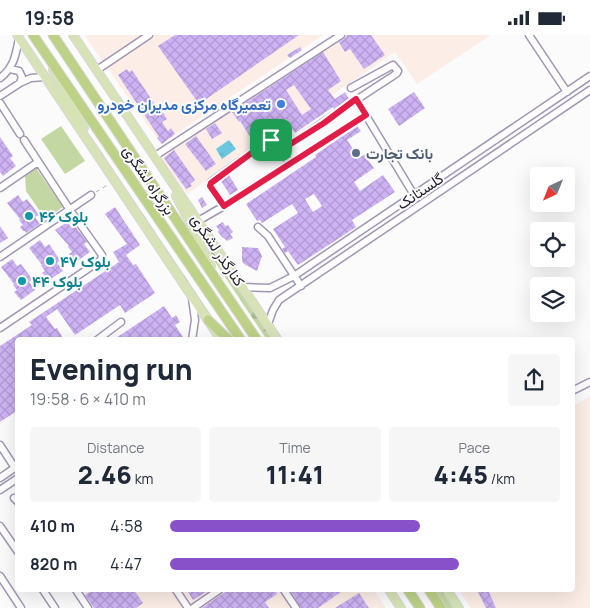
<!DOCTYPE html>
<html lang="en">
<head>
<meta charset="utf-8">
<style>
  body { margin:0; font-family:Manrope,Vazirmatn,sans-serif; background:#f6f6f7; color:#1f2937; height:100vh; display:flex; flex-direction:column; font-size:19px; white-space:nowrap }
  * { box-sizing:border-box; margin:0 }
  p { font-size:16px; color:#747a83 }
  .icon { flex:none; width:28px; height:28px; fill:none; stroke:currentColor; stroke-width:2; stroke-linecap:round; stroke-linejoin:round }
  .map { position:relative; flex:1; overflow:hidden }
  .panel { position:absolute; left:15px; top:302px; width:560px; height:255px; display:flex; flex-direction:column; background:#fff; border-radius:5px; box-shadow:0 5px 20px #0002 }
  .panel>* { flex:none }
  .needle { width:32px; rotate:223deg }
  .tools { position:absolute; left:530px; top:132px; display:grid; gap:10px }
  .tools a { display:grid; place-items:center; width:45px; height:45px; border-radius:5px; background:#fff; box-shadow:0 5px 20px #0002; font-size:25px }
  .pin { position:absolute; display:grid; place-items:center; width:42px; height:42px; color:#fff; margin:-21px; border-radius:10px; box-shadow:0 2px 8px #0006 }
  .round { display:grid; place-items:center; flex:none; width:52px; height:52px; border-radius:5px; background:#f6f6f7 }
  .overview { display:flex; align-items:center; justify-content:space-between; height:85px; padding:0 15px }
  h1 { font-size:28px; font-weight:800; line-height:38px }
  .metrics { display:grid; grid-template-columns:repeat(3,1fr); gap:8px; height:85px; padding:5px 15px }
  .metrics div { display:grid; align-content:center; border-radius:5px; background:#f6f6f7; text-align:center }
  .metrics b { font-size:25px; font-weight:800 }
  .metrics small { font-size:14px; font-weight:400 }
  .metrics p { font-size:14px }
  ul { padding:0 15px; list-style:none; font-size:16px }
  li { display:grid; grid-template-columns:80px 60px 1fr; align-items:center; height:38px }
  li i { height:12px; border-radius:6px; background:#8951c9 }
  .status { display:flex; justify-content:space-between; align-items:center; height:35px; padding:0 25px; background:#fff; direction:ltr }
  .status svg { height:14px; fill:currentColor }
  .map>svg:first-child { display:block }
  .industrial { fill:#fceee7 }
  .grass { fill:#c3d7a3 }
  .forest { fill:url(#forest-firs) }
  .water { fill:url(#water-ripples) }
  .building { fill:url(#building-cross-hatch); fill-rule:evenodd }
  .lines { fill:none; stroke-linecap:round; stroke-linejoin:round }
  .minor-casing { stroke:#a196b4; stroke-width:9 }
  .major-casing { stroke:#d8d7d9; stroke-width:10 }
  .highway-casing { stroke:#d8d7d9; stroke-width:11 }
  .path { stroke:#adabb0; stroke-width:1; stroke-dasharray:4 4; stroke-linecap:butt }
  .minor { stroke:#fff; stroke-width:6 }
  .major { stroke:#d7e3b7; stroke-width:8 }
  .highway { stroke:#bdd187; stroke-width:9 }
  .route-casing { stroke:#fff; stroke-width:10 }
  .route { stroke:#e11d48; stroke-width:6 }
  .shop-dot { fill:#3f7fe0; stroke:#fbfbfb; stroke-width:2 }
  .service-dot { fill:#5c6f8a; stroke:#fbfbfb; stroke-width:2 }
  .culture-dot { fill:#0f9aa8; stroke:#fbfbfb; stroke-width:2 }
  .labels { text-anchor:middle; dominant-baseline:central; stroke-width:4; stroke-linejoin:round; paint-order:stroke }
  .shop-label { font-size:15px; font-weight:bold; fill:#366cbe; stroke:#fbfbfb; text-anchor:end }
  .service-label { font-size:15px; font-weight:bold; fill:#4e5e75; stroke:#fbfbfb; text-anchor:start }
  .street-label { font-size:15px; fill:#25202c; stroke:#fbfbfb }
  .culture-label { font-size:15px; font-weight:bold; fill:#0d838f; stroke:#fbfbfb; text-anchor:start }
</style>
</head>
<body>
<div class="status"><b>19:58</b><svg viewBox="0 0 49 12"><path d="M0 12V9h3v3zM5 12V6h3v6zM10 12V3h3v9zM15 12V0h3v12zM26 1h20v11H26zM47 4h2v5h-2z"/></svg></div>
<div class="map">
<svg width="590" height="573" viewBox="0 0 590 573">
  <defs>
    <pattern id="forest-firs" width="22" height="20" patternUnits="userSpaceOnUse" patternTransform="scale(1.25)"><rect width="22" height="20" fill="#c3d7a3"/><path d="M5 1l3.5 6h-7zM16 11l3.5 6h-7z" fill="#a7b88c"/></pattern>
    <pattern id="water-ripples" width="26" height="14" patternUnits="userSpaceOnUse" patternTransform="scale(1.25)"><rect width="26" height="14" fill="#6bc6df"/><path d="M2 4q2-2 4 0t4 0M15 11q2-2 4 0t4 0" fill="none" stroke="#5daac0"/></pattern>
    <pattern id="building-cross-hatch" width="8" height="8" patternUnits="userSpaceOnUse" patternTransform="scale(1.25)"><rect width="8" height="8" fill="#cdb3f4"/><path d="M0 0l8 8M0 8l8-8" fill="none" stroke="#b09ad1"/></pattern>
  </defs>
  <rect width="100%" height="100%" fill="#fbfbfb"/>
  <path class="industrial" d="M84 0H323L161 109Z
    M346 0H491L417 49 395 17 187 159 163 125 164 121Z
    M590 361V573H471L459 555H572L573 371Z
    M83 555H374L386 573H95Z"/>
  <path class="grass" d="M61 91 85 126 65 139 41 104Z
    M36 133 63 172 49 182H44L26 156 25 141Z"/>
  <path class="forest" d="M88 99 92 103 221 295 206 286 88 102Z
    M202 198 274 305H267L215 227Z
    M433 555H442L454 573H445Z"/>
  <path class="water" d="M229 105 236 114 222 124 216 114Z"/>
  <path class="building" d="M175 0H299L199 69 158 11Z
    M347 0H371L385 20 364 34 350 14 345 17 339 7 344 4Z
    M300 12 302 15 290 23 287 20Z
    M323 17 341 46 328 55 335 64 345 57 349 64 334 74 333 72 295 98 286 84 253 106 240 86 239 87 232 77ZM294 50 311 74 302 80 286 55Z
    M127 34 129 37 132 35 158 74 160 73 167 84 162 87 168 96 171 93 175 99 162 109 157 103 159 102 118 40Z
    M414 57 425 73 399 91 388 74Z
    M215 88 222 98 212 104 206 94Z
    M357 91 361 96 347 105 359 123 368 117 371 122 368 125 374 133 354 147 360 156 383 140 395 157 352 185 356 192 298 230 288 216 285 218 282 214 285 212 273 194 298 178 292 169 262 188 260 185 257 186 246 169 316 122 315 120ZM314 159 322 171 313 177 305 164Z
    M196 101 216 129 206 136 185 109Z
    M0 102 13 121 10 123 16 131 3 141 0 137Z
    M174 115 195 145 190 149 192 151 186 154 164 123Z
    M229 140 238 155 230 160 221 146Z
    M18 160 23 167 27 164 39 180 35 182 40 189 26 198 25 196H23L20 192 23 190 19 185 20 184 7 168Z
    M202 162 207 170 202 173 198 165Z
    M115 172 140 210 126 220 133 230 136 229 155 258 125 278 120 270 75 300 57 274 46 282 55 294 57 293 64 305H56L54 302 49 305H18V375L0 387V311L32 290 29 287 119 227 113 217 127 209 105 179Z
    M67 187 72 193 75 191 87 207 84 209 90 217 76 227 69 219 72 217 68 212 69 211 55 195Z
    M223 187 225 191 228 190 233 197 230 199 233 203 227 206 225 204 222 202 218 197 219 195 216 191Z
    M0 191 8 203 0 208Z
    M40 205 45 212 49 209 60 225 57 228 63 236 49 245 42 238 45 236 41 230H42L29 213Z
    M242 212 258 213 262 221 257 236 244 229 242 226Z
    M12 224 17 231 21 229 32 244 29 247 35 255 21 265 14 257 17 255 13 250 14 249 1 232Z
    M164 271 172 283 176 280 180 287 175 290 185 305H113Z
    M93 555H134L143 568 136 573H94L85 560Z
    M187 555H209L193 565Z
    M228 555H275L277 559 265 567 269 573H202Z
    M290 555H344L318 573H301Z
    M477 555H488L496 573H486Z
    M359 558 369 573H335Z"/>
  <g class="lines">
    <g class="minor-casing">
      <path id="minor" d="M529 0 567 57
        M10 34 19 36 22 42 20 48
        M97 35 149 0
        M0 43C14 33 16 19 19 3
        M0 61 20 48 31 43 45 42
        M356 64 414 160
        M0 68 20 99
        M281 115C319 91 355 65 393 41L397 38 398 36 393 30 351 53
        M155 121 341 0
        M0 153 38 127
        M224 171 210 151 211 147 268 106H273L290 128
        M198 186 224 171 366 80
        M258 192 268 201 301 251
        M0 222 91 160
        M243 252 270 253 294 241 590 41
        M192 263 195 285 192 305
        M268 289 273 275 279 265 590 55
        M0 293 101 225 102 220 70 175 24 105
        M97 305 121 287
        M572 356 590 347
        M0 410 15 433
        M0 443 16 432
        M0 455 18 443
        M14 463 18 467
        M0 491 18 517
        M0 541 21 573
        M43 555 55 573
        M76 555 88 573
        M176 555 188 573
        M284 555 296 573
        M193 573 219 555"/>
    </g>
    <g class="major-casing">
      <path id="major" d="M17 0 221 305
        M73 0 278 305
        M53 35 84 93
        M176 161 196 199 211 231
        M389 555 401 573
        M447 555 459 573"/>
    </g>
    <g class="highway-casing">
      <path id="highway" d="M33 0 241 305
        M53 0 219 249 257 305
        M208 285 229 305
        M408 555 420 573
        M429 555 441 573"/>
    </g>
    <path class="path" d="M96 157 109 149"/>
    <use href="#minor" class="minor"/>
    <use href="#major" class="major"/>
    <use href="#highway" class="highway"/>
  </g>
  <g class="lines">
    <g class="route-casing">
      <path id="route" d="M356 64 366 80 224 171 210 151 211 148 268 106H273L281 115 324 88Z"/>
    </g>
    <use href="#route" class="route"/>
  </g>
  <circle class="shop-dot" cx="281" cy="69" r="5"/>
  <circle class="service-dot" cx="356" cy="118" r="5"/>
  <g class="culture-dot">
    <circle cx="29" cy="181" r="5"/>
    <circle cx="50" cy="226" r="5"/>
    <circle cx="22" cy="246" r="5"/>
  </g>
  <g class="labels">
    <g class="shop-label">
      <text x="271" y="69">تعمیرگاه مرکزی مدیران خودرو</text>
    </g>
    <g class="service-label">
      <text x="366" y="118">بانک تجارت</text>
    </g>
    <g class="street-label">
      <text transform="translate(149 145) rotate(56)">بزرگراه لشگری</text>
      <text transform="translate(420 156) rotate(-34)">گلستانک</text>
      <text transform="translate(218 215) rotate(56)">کنارگذر لشگری</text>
    </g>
    <g class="culture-label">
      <text x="39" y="181">بلوک ۴۶</text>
      <text x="60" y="226">بلوک ۴۷</text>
      <text x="32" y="246">بلوک ۴۴</text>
    </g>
  </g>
</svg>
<div class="tools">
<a><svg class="needle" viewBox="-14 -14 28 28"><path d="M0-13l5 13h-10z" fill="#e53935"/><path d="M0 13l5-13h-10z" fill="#747a83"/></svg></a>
<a><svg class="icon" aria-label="locate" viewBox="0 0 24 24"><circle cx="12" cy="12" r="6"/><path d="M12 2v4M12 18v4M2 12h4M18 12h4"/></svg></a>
<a><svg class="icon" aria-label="layers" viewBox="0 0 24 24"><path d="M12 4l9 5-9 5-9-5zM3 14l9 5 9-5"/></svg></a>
</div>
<div class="pin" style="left:271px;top:105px;background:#1e9e55"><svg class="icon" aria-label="arrive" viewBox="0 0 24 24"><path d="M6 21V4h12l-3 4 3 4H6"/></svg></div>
<section class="panel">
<div class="overview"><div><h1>Evening run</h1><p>19:58 · 6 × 410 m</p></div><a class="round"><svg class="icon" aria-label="share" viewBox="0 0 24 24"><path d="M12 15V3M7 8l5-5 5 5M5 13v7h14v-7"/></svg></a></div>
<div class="metrics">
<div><p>Distance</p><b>2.46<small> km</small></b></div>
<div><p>Time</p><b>11:41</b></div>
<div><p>Pace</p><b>4:45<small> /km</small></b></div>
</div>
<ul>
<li><b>410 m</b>4:58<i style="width:64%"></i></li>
<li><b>820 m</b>4:47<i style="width:74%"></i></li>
</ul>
</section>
</div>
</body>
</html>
